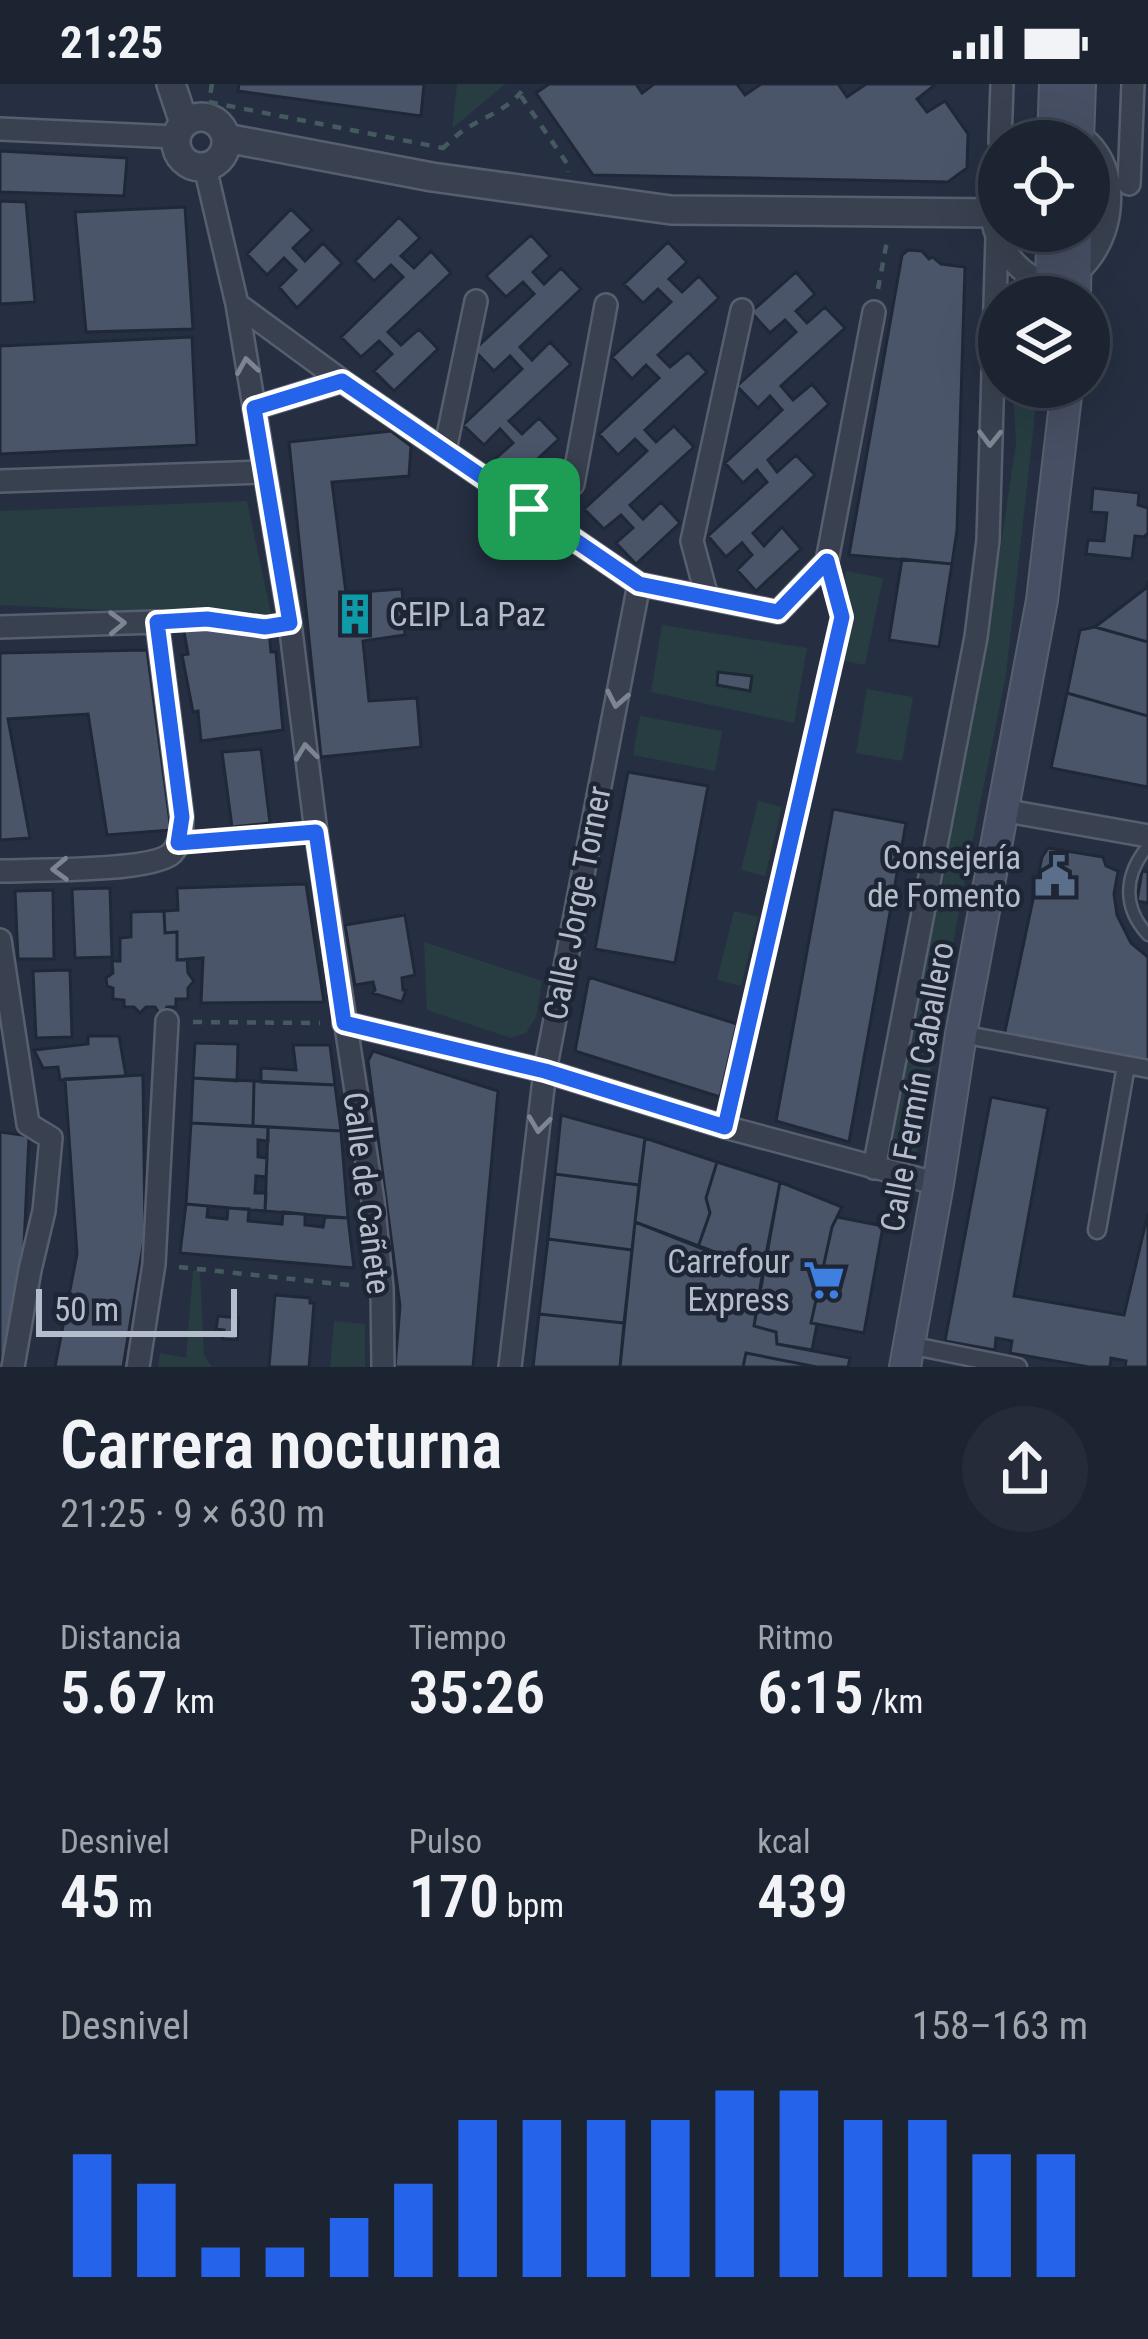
<!DOCTYPE html>
<html lang="es">
<head>
<meta charset="utf-8">
<style>
  body { margin:0; font-family:"Roboto Condensed",sans-serif; background:#252b39; color:#f1f3f6; height:100vh; display:flex; flex-direction:column; font-size:45px; white-space:nowrap }
  * { box-sizing:border-box; margin:0 }
  p { font-size:39px; color:#a0a4ab }
  .icon { flex:none; width:66px; height:66px; fill:none; stroke:currentColor; stroke-width:2; stroke-linecap:round; stroke-linejoin:round }
  .map { position:relative; height:1283px; overflow:hidden }
  .panel { display:flex; flex-direction:column; background:#1c2331; flex:1 }
  .panel>* { flex:none }
  .fabs { position:absolute; left:978px; top:36px; display:grid; gap:24px }
  .fabs a { display:grid; place-items:center; width:132px; height:132px; border-radius:50%; background:#1c2331; box-shadow:0 12px 48px #0002,0 0 0 3px #3a404d; font-size:60px }
  .scale { position:absolute; left:36px; bottom:30px; width:201px; box-sizing:border-box; padding-left:12px; border:6px solid #b5bccb; border-top:0; font-size:33px; line-height:42px; white-space:nowrap; color:#b5bccb; -webkit-text-stroke:9px #1e2636; paint-order:stroke }
  .pin { position:absolute; display:grid; place-items:center; width:102px; height:102px; color:#fff; margin:-51px; border-radius:24px; box-shadow:0 6px 18px #0006 }
  .round { display:grid; place-items:center; flex:none; width:126px; height:126px; border-radius:63px; background:#252b39 }
  .head { display:flex; align-items:center; justify-content:space-between; height:204px; padding:0 60px }
  h1 { font-size:66px; font-weight:600; line-height:90px }
  .metrics { display:grid; grid-template-columns:repeat(3,1fr); gap:18px; height:204px; padding:12px 60px }
  .metrics div { display:grid; align-content:center }
  .metrics b { font-size:60px; font-weight:600 }
  .metrics small { font-size:33px; font-weight:400 }
  .metrics p { font-size:33px }
  .chart { height:336px; padding:24px 60px }
  .chart p { display:flex; justify-content:space-between }
  .chart svg { width:100%; height:216px; margin-top:12px; stroke:#2563eb; stroke-width:6 }
  .status { display:flex; justify-content:space-between; align-items:center; height:84px; padding:0 60px; background:#1c2331; direction:ltr }
  .status svg { height:33px; fill:currentColor }
  .map>svg:first-child { display:block }
  .green { fill:#273d42 }
  .building { fill:#4a556a; stroke:#202838; stroke-width:3 }
  .lines { fill:none; stroke-linecap:round; stroke-linejoin:round }
  .service-casing { stroke:#575f6e; stroke-width:15 }
  .pedestrian-casing { stroke:#575f6e; stroke-width:21 }
  .minor-casing { stroke:#575f6e; stroke-width:26 }
  .tertiary-casing { stroke:#575f6e; stroke-width:32 }
  .secondary-casing { stroke:#575f6e; stroke-width:34 }
  .path { stroke:#455a5e; stroke-width:4.5; stroke-dasharray:9 9; stroke-linecap:butt }
  .service { stroke:#394150; stroke-width:10 }
  .pedestrian { stroke:#394150; stroke-width:16 }
  .minor { stroke:#394150; stroke-width:21 }
  .tertiary { stroke:#394150; stroke-width:27 }
  .secondary { stroke:#474f64; stroke-width:30 }
  .oneway { stroke:#7d8594 }
  .route-casing { stroke:#fff; stroke-width:24 }
  .route { stroke:#2563eb; stroke-width:15 }
  .labels { text-anchor:middle; dominant-baseline:central; stroke-width:9; stroke-linejoin:round; paint-order:stroke }
  .poi-label { font-size:33px; fill:#b5bccb; stroke:#1e2636; text-anchor:end }
  .street-label { font-size:33px; fill:#b5bccb; stroke:#1e2636 }
</style>
</head>
<body>
<div class="status"><b>21:25</b><svg viewBox="0 0 49 12"><path d="M0 12V9h3v3zM5 12V6h3v6zM10 12V3h3v9zM15 12V0h3v12zM26 1h20v11H26zM47 4h2v5h-2z"/></svg></div>
<div class="map">
<svg width="1148" height="1283" viewBox="0 0 1148 1283">
  <rect width="100%" height="100%" fill="#252f41"/>
  <path class="green" d="M457 0H505L452 45Z
    M1013 303H1038L1006 591 961 815 916 1070 891 1066 995 500 1016 359Z
    M247 417 272 534 0 521V427Z
    M846 487 883 494 865 581 829 574Z
    M662 541 807 564 794 639 651 608Z
    M867 605 913 613 902 677 856 669Z
    M640 632 722 647 715 687 633 671Z
    M758 717 782 723 765 792 741 786Z
    M734 827 758 833 741 902 717 896Z
    M424 858 542 897 536 933 526 949 511 954 427 926Z
    M200 1186 204 1271 212 1283H158L160 1269 186 1274 193 1187Z
    M334 1237 365 1240V1283H330Z"/>
  <path class="building" d="M239 0H424L421 32 238 7Z
    M549 0H636L642 9 654 0H737L745 11 761 0H838L847 13 866 0H936L917 15 927 28 945 17 968 50 967 84 948 98 593 91 536 9Z
    M0 67 127 74 124 112 0 108Z
    M0 117 26 118 35 218 0 220Z
    M185 123 193 245 86 248 75 128Z
    M291 125 312 146 293 164 305 177 323 159 342 179 297 224 279 203 296 186 284 174 267 191 247 170Z
    M399 133 420 154 401 172 414 184 431 167 451 189 388 248 401 261 419 245 438 265 394 307 374 287 392 270 379 257 361 273 341 253 403 193 391 181 374 197 355 177Z
    M531 151 550 172 533 188 544 200 561 184 581 205 520 263 532 276 550 258 571 280 509 337 522 350 539 334 559 355 516 395 495 375 513 359 500 345 484 361 463 341 522 285 510 272 494 287 474 266 534 210 523 198 506 213 486 192Z
    M668 158 687 178 669 195 682 208 699 192 719 214 658 271 670 283 688 268 707 288 645 346 656 358 674 342 694 363 630 421 643 435 661 418 680 439 636 480 616 459 633 444 621 431 604 445 584 425 647 367 635 355 618 371 599 350 659 294 646 281 632 295 612 273 671 218 658 205 643 219 624 200Z
    M908 166 922 167 929 175 933 173 941 180 965 183 957 446 952 480 849 471 902 171Z
    M796 188 815 210 796 227 807 239 825 223 845 244 781 302 793 316 812 300 829 320 768 376 777 388 796 371 815 391 753 449 764 462 782 443 801 465 756 507 737 486 752 471 742 459 726 473 708 452 767 398 757 386 743 399 725 379 782 326 770 312 758 324 737 302 796 248 785 236 770 249 751 228Z
    M192 253 197 361 0 370V262Z
    M391 347 411 362 409 392 332 398 346 509 402 505 405 551 363 557 369 617 417 614 421 663 321 673 289 358Z
    M1093 404 1139 409 1138 421 1148 424V449L1144 453 1135 452 1132 475 1086 470 1088 456 1104 457 1107 429 1091 428Z
    M902 475 952 480 939 563 889 556Z
    M1148 497V558L1095 543 1146 504Z
    M183 542H221L269 546 271 568H276L283 646 201 657 198 627 193 628 182 571 188 570Z
    M1095 543 1148 558V632L1067 609 1080 546Z
    M147 566 171 746 107 751 88 630 8 635 30 754 0 756V569Z
    M718 588 752 592 750 607 717 601Z
    M1067 609 1148 632V703L1051 684Z
    M261 665 270 739 232 743 222 668Z
    M628 688 708 702 675 879 595 865Z
    M833 725 906 739 849 1058 776 1037Z
    M1048 764 1103 773 1106 782 1118 787 1114 810 1117 831 1131 859 1148 873V985L1004 952 1042 773Z
    M1142 787 1148 788V819L1137 817Z
    M306 800 324 918 201 919 203 874 177 876V848L165 849 164 827 178 826 177 804Z
    M110 804 112 873 75 874 72 805Z
    M53 806 54 875H18L15 807Z
    M164 827 165 849 177 848V876H187L188 889 194 897 188 904V915H176V923H167L164 928 159 929 155 923H146L140 929 134 923H124V916L113 915V904L107 902 106 894 113 889 112 877H120V854L131 853V828Z
    M405 831 415 891 402 894 403 906H406L402 918 372 909 375 906 373 898 355 901 345 841Z
    M70 886 72 953 36 954 33 887Z
    M589 893 737 940 720 1013 575 967Z
    M88 952H119L126 992 60 996 58 983 43 984 34 966 88 960Z
    M195 959 238 960 237 997 193 994Z
    M293 961H330L335 1001 261 998V984L296 986Z
    M373 967 498 1007 473 1283H395L400 1222 368 977Z
    M143 991 145 1150 123 1283H55L77 1170 65 995Z
    M193 994 254 997 253 1042 191 1039Z
    M254 997 335 1001 341 1047 253 1042Z
    M991 1013 1048 1024 1014 1212 1124 1231 1148 1129V1283H1125L1126 1277 1111 1274 1110 1283H1089L1010 1269 1012 1257 996 1254 995 1266 945 1257Z
    M561 1031 645 1054 639 1101 555 1090Z
    M191 1039 268 1043V1057L258 1056V1073L267 1074 266 1093 256 1092 255 1109H266L265 1127 186 1120Z
    M268 1043 341 1047 348 1134 265 1127Z
    M0 1048 29 1052 23 1184 5 1283H0Z
    M645 1054 717 1078 706 1114 710 1129 698 1163 635 1138Z
    M717 1078 780 1098 763 1186 698 1163 710 1129 706 1114Z
    M555 1090 639 1101 632 1166 548 1155Z
    M780 1098 842 1123 832 1143 811 1239 817 1240 812 1266 777 1260 776 1248 754 1242Z
    M186 1120 208 1122 207 1133 227 1135 228 1124 249 1125 248 1137 282 1140 283 1128 305 1130V1141L323 1143 325 1133 348 1134 354 1184 180 1169Z
    M837 1133 883 1142 864 1249 811 1239 832 1143Z
    M635 1138 763 1186 754 1242 776 1248 777 1260 850 1274 848 1283H817L746 1269 743 1283H620Z
    M548 1155 632 1166 624 1239 539 1230Z
    M275 1211 310 1214V1219H314L309 1283H269Z
    M539 1230 624 1239 620 1283H533Z
    M218 1232 239 1234 237 1256 223 1255 224 1246 216 1245Z
    M746 1269 817 1283H743Z"/>
  <g class="lines">
    <g class="service-casing">
      <path id="service" d="M1148 762C1124 791 1122 823 1148 851"/>
    </g>
    <g class="pedestrian-casing">
      <path id="pedestrian" d="M179 759 316 748
        M961 950 1148 985
        M725 1043 842 534 827 477
        M1097 1146 1126 982
        M909 1261 1018 1283"/>
    </g>
    <g class="minor-casing">
      <path id="minor" d="M0 45 176 53
        M1000 57 1002 0
        M205 83 237 220 290 539 316 748 373 1117 382 1204 383 1283
        M999 93C989 117 989 142 1004 165 1068 261 1148 119 1089 59
        M1129 100 1133 0
        M237 220 342 297 639 500 778 528 827 477 874 228
        M254 324 342 297
        M445 366 476 217
        M0 397 264 388
        M529 425 573 400 606 221
        M707 513 692 457 742 226
        M0 543 157 538 182 733C182 746 181 759 172 769 153 788 31 786 0 787
        M1002 726 1148 752
        M0 856 28 1040 51 1054 44 1127 30 1186 13 1283
        M344 939 545 987 725 1043 938 1100
        M874 1084 976 553 988 456 997 153
        M138 1283 154 1180 167 937
        M510 1283 545 987 639 500"/>
    </g>
    <g class="tertiary-casing">
      <path id="tertiary" d="M171 0 184 39
        M176 58a25 25 0 1 1 50 0a25 25 0 1 1-50 0Z
        M226 54 432 93 671 126 992 129"/>
    </g>
    <g class="secondary-casing">
      <path id="secondary" d="M1053 57 1055 0
        M1078 57 1080 0
        M1051 213 1052 147
        M1075 213 1076 147
        M905 1283 938 1100 961 950 1042 516 1067 303"/>
    </g>
    <path class="path" d="M212 0 209 18 443 64
      M521 12 568 81V88
      M442 65C449 59 456 51 464 46 485 32 515 23 526 0
      M878 205 887 157
      M181 536 207 535 265 543
      M193 938 320 939
      M179 1183 358 1202"/>
    <use href="#service" class="service"/>
    <use href="#pedestrian" class="pedestrian"/>
    <use href="#minor" class="minor"/>
    <use href="#tertiary" class="tertiary"/>
    <use href="#secondary" class="secondary"/>
  </g>
  <defs><path id="oneway-chevron" d="M-2-3.5L2.5 0L-2 3.5" fill="none" stroke-width="1.6" stroke-linecap="round" stroke-linejoin="round" transform="scale(3)"/></defs>
  <g class="oneway">
    <use href="#oneway-chevron" transform="translate(247 282) rotate(-99)"/>
    <use href="#oneway-chevron" transform="translate(990 354) rotate(91)"/>
    <use href="#oneway-chevron" transform="translate(117 539) rotate(-2)"/>
    <use href="#oneway-chevron" transform="translate(617 615) rotate(101)"/>
    <use href="#oneway-chevron" transform="translate(306 668) rotate(-97)"/>
    <use href="#oneway-chevron" transform="translate(60 785) rotate(178)"/>
    <use href="#oneway-chevron" transform="translate(539 1040) rotate(97)"/>
  </g>
  <g class="lines">
    <g class="route-casing">
      <path id="route" d="M342 297 639 500 778 528 827 477 842 533 725 1043 545 987 344 939 316 748 178 759 182 733 157 538 207 535 265 543 290 539 254 324Z"/>
    </g>
    <use href="#route" class="route"/>
  </g>
  <defs>
    <g id="building-bare" transform="scale(3.24)"><path d="M-4-6H4V6H1V3H-1V6H-4ZM-2.5-4.3h1.7v1.8h-1.7ZM.8-4.3h1.7v1.8H.8ZM-2.5-1h1.7V.8h-1.7ZM.8-1h1.7V.8H.8Z" fill="#0f9aa8" stroke="#1e2636" stroke-width="2.5" paint-order="stroke"/></g>
    <g id="civic-bare" transform="scale(3.24)"><path d="M-.6-6.5H3V-4.5H.6V-3L4-1V1h2V6H-6V1h2V-1L-.6-3ZM-1.2 2.5V6h2.4V2.5Z" fill="#5c6f8a" stroke="#1e2636" stroke-width="2.5" paint-order="stroke"/></g>
    <g id="supermarket-bare" transform="scale(3.24)"><path d="M-6-5.5h2.5l.6 2H6L4.5 2H-2.5L-4.4-4H-6ZM-1.5 3.2a1.3 1.3 0 1 0 .1 0ZM3 3.2a1.3 1.3 0 1 0 .1 0Z" fill="#3f7fe0" stroke="#1e2636" stroke-width="2.5" paint-order="stroke"/></g>
  </defs>
  <g fill-rule="evenodd">
    <use href="#building-bare" x="355" y="530"/>
    <use href="#civic-bare" x="1055" y="792"/>
    <use href="#supermarket-bare" x="824" y="1196"/>
  </g>
  <g class="labels">
    <g class="poi-label">
      <text x="389" y="530" text-anchor="start">CEIP La Paz</text>
      <text x="1021" y="773">Consejería<tspan x="1021" dy="38">de Fomento</tspan></text>
      <text x="790" y="1177">Carrefour<tspan x="790" dy="38">Express</tspan></text>
    </g>
    <g class="street-label">
      <text transform="translate(577 819) rotate(-79)">Calle Jorge Torner</text>
      <text transform="translate(917 1003) rotate(-80)">Calle Fermín Caballero</text>
      <text transform="translate(367 1109) rotate(83)">Calle de Cañete</text>
    </g>
  </g>
</svg>
<div class="fabs">
<a><svg class="icon" aria-label="locate" viewBox="0 0 24 24"><circle cx="12" cy="12" r="6"/><path d="M12 2v4M12 18v4M2 12h4M18 12h4"/></svg></a>
<a><svg class="icon" aria-label="layers" viewBox="0 0 24 24"><path d="M12 4l9 5-9 5-9-5zM3 14l9 5 9-5"/></svg></a>
</div>
<div class="scale">50 m</div>
<div class="pin" style="left:529px;top:425px;background:#1e9e55"><svg class="icon" aria-label="arrive" viewBox="0 0 24 24"><path d="M6 21V4h12l-3 4 3 4H6"/></svg></div>
</div>
<section class="panel">
<div class="head"><div><h1>Carrera nocturna</h1><p>21:25 · 9 × 630 m</p></div><a class="round"><svg class="icon" aria-label="share" viewBox="0 0 24 24"><path d="M12 15V3M7 8l5-5 5 5M5 13v7h14v-7"/></svg></a></div>
<div class="metrics">
<div><p>Distancia</p><b>5.67<small> km</small></b></div>
<div><p>Tiempo</p><b>35:26</b></div>
<div><p>Ritmo</p><b>6:15<small> /km</small></b></div>
</div>
<div class="metrics">
<div><p>Desnivel</p><b>45<small> m</small></b></div>
<div><p>Pulso</p><b>170<small> bpm</small></b></div>
<div><p>kcal</p><b>439</b></div>
</div>
<div class="chart"><p><span>Desnivel</span>158–163 m</p>
<svg viewBox="0 0 160 44" preserveAspectRatio="none"><path d="M5 44V19M15 44V25M25 44V38M35 44V38M45 44V32M55 44V25M65 44V12M75 44V12M85 44V12M95 44V12M105 44V6M115 44V6M125 44V12M135 44V12M145 44V19M155 44V19"/></svg>
</div>
</section>
</body>
</html>
